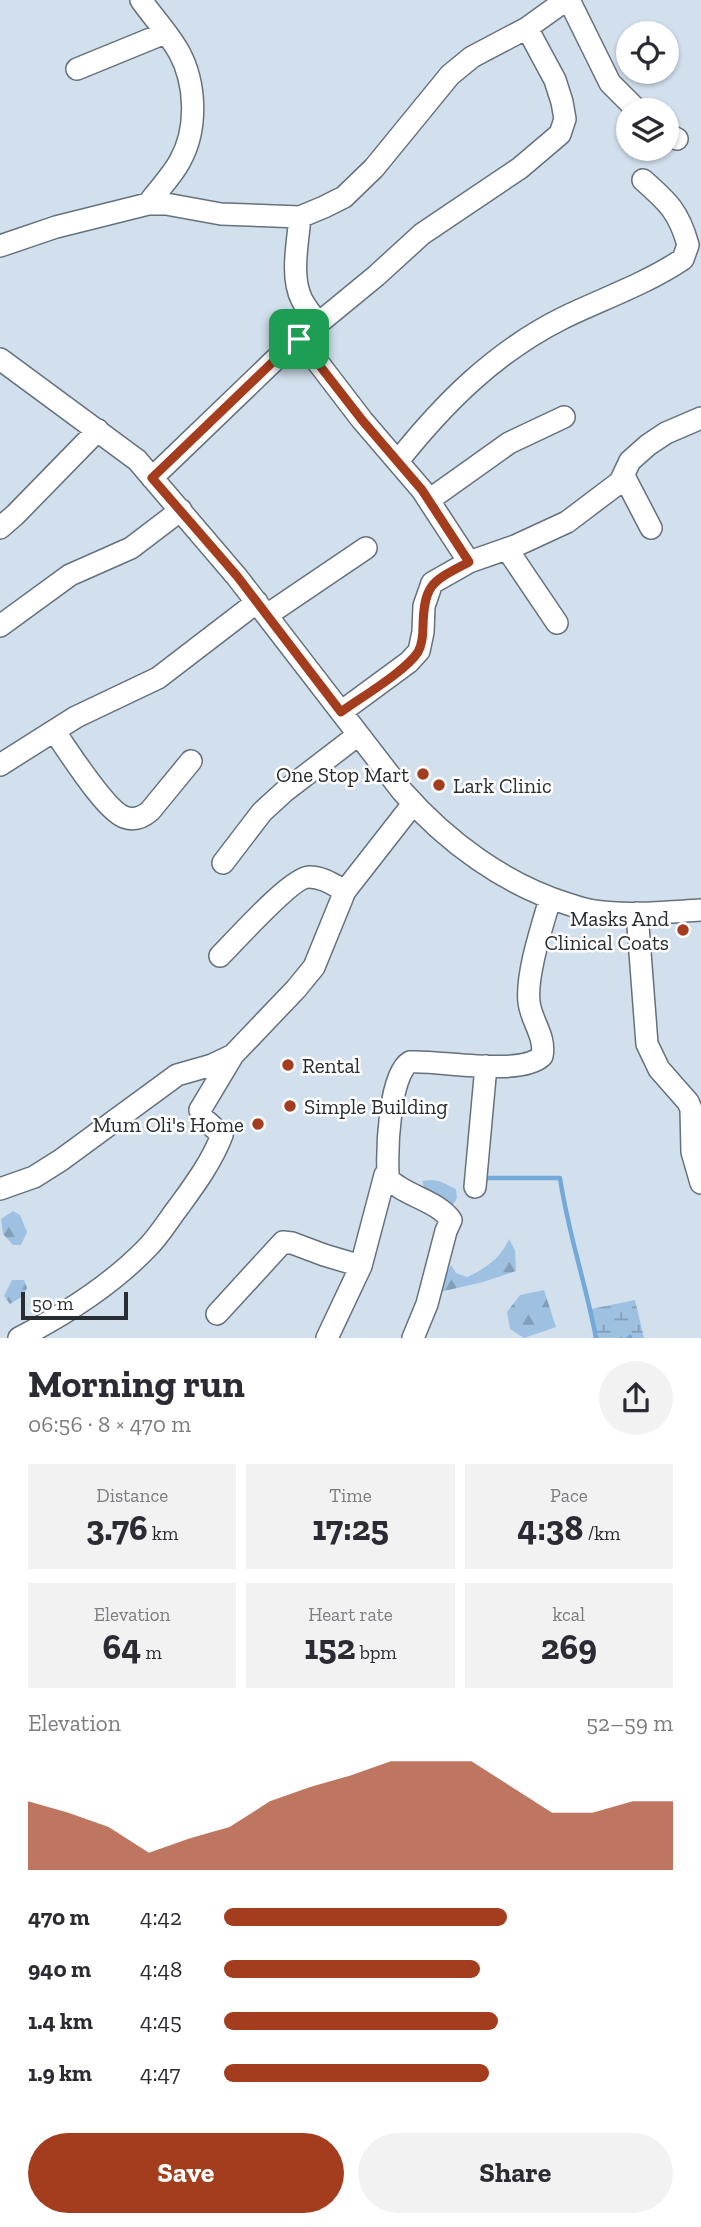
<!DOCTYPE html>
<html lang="en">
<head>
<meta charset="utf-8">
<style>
  body { margin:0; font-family:"Zilla Slab",serif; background:#f2f2f3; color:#2b2b33; height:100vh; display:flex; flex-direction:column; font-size:26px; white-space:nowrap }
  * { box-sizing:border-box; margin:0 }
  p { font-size:23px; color:#7c7c81 }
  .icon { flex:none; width:38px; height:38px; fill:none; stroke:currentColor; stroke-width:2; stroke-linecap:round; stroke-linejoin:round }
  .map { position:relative; height:1338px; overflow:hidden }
  .sheet { display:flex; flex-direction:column; background:#fff; flex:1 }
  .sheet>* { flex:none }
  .tools { position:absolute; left:616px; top:21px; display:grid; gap:14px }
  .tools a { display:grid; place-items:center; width:63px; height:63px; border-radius:50%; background:#fff; box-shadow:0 2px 5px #0004; font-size:35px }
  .scale { position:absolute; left:21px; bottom:18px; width:107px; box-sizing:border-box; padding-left:7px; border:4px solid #282d32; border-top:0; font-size:19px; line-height:24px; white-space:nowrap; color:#282d32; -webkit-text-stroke:5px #fff; paint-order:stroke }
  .pin { position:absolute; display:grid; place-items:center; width:60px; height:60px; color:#fff; margin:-30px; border-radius:14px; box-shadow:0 4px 10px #0006 }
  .round { display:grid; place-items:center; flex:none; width:74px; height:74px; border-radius:37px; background:#f2f2f3 }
  .summary { display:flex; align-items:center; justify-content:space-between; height:119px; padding:0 28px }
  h1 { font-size:38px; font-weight:700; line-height:52px }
  .figures { display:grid; grid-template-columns:repeat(3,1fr); gap:10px; height:119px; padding:7px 28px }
  .figures div { display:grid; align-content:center; border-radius:0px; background:#f2f2f3; text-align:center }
  .figures b { font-size:35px; font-weight:700 }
  .figures small { font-size:19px; font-weight:400 }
  .figures p { font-size:19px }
  .chart { height:196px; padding:14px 28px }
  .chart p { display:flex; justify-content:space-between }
  .chart svg { width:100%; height:126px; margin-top:7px; fill:#a43d1d; opacity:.7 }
  .cta { display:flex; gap:14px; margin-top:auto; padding:14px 28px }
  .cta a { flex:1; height:80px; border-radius:42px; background:#a43d1d; color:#fff; font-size:28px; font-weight:700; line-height:80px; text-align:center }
  .cta a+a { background:#f2f2f3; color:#2b2b33 }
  ul { padding:0 28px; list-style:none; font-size:23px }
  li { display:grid; grid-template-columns:112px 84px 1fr; align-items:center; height:52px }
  li i { height:18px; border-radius:9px; background:#a43d1d }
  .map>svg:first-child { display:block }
  .forest { fill:url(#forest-firs) }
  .wetland { fill:url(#wetland-marsh) }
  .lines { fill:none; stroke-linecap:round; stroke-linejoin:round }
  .stream { stroke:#74a8d8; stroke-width:4.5 }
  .minor-casing { stroke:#65717d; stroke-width:24 }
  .minor { stroke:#fff; stroke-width:21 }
  .route-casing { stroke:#fff; stroke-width:14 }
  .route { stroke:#a43d1d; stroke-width:9 }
  .poi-dot { fill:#a43d1d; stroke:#fff; stroke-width:2.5 }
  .labels { text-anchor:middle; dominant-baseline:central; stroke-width:5; stroke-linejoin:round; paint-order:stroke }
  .poi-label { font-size:21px; fill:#282d32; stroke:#fff; text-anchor:end }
</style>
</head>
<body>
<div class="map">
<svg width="701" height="1338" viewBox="0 0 701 1338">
  <defs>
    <pattern id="forest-firs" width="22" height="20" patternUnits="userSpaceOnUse" patternTransform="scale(1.75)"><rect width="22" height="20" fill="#9ec1e1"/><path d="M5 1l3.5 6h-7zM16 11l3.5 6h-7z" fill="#819db7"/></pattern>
    <pattern id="wetland-marsh" width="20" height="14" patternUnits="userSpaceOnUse" patternTransform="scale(1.75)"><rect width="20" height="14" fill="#9ec1e1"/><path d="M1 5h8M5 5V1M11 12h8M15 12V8" fill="none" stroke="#819db7"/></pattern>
  </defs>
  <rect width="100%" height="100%" fill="#d2e0ed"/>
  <path class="forest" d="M430 1180 439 1181 456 1189 457 1198 451 1208 429 1200 422 1181Z
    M13 1211 20 1215 27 1232 21 1245H13L3 1234 1 1219Z
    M509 1239 515 1250 516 1271 483 1282 440 1292 443 1278 451 1265 456 1273 467 1277C485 1269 501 1258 509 1239Z
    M12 1280H24L27 1288 23 1296 10 1304 4 1296Z
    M544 1290 556 1327 524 1338 510 1329 507 1312 520 1295Z"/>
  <path class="wetland" d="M635 1300 644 1338H596L591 1309Z"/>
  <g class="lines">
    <path class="stream" d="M482 1178H560C568 1233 586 1284 596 1338
      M629 1338 630 1337"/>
    <g class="minor-casing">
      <path id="minor" d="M141 0C153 17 169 34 179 52 196 83 198 129 180 161 172 176 158 190 148 204
        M569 0 610 83 637 110
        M77 69 165 33
        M667 134 677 139
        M300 217C298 242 290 277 302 300 306 308 313 316 318 323
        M0 246 56 227 148 204H166L221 214 300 217 324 207 344 197 374 168 450 75 472 57 527 28 566 0
        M300 339 362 420 422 490 469 562
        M0 359 137 460 237 577 402 791C447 842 504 884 568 904 577 907 586 910 594 911 629 916 666 912 701 910
        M398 461C444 403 495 352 563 318 602 299 646 284 683 259L688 245C679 212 668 202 643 180
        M624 476 651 528
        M152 478 281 354 376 276 422 234 520 168 560 134 565 119 562 102 555 80 527 28
        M429 500 509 443 564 417
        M0 528 15 515 98 430
        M507 549 557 623
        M267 615 366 548
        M0 626 70 575 131 548 181 510
        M341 712 409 662 419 651 423 632 424 606 432 583 469 562 515 546 567 522 620 482 630 461 648 445 666 433 701 418
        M54 731C68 750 104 809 124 817 134 821 143 817 150 811L191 761
        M0 765 76 717 158 678 257 602
        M223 863 262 812 285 791 358 735
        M637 913 647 1044 659 1069 688 1102 691 1109 692 1152 701 1183
        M220 956C235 941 292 877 309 877 323 877 334 885 345 891
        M475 1187 486 1066
        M0 1189 34 1177 61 1160 177 1075 212 1065 233 1055 296 989 314 967 345 891 413 804
        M217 1314 283 1242 292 1243 324 1255 361 1266
        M19 1338C64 1315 111 1285 147 1248 160 1235 169 1219 180 1205 196 1183 212 1161 222 1135L203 1118 200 1110 233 1055
        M327 1338 361 1266 385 1175
        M413 1338 427 1304 446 1231 451 1220C436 1199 402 1196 385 1175L388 1174C387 1150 389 1074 410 1062 441 1060 520 1077 542 1056 546 1036 531 1021 529 1002 526 974 542 927 550 899"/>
    </g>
    <use href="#minor" class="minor"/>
  </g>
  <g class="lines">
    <g class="route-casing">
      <path id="route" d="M299 339 362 420 422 490 469 562C433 581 424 583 423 626 423 634 422 645 418 652 406 671 360 698 341 712L237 576 152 478 281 354Z"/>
    </g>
    <use href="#route" class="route"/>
  </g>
  <g class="poi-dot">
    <circle cx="423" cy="774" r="7"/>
    <circle cx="439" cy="785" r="7"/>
    <circle cx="683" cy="930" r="7"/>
    <circle cx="288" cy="1065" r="7"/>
    <circle cx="290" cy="1106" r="7"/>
    <circle cx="258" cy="1124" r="7"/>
  </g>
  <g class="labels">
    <g class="poi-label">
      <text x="409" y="774">One Stop Mart</text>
      <text x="453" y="785" text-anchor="start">Lark Clinic</text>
      <text x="669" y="918">Masks And<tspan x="669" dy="24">Clinical Coats</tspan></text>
      <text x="302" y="1065" text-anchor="start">Rental</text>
      <text x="304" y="1106" text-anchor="start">Simple Building</text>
      <text x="244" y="1124">Mum Oli's Home</text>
    </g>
  </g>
</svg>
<div class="tools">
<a><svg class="icon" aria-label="locate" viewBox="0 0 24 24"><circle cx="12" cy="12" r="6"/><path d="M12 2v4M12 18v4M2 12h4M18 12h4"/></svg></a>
<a><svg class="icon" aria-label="layers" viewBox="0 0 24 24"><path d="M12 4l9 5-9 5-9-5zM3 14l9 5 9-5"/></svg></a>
</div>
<div class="scale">50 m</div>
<div class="pin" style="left:299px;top:339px;background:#1e9e55"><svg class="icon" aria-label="arrive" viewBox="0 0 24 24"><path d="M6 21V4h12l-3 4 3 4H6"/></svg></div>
</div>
<section class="sheet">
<div class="summary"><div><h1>Morning run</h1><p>06:56 · 8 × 470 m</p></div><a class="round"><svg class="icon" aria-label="share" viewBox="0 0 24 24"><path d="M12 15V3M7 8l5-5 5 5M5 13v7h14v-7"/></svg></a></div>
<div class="figures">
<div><p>Distance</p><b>3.76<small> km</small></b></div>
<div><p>Time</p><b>17:25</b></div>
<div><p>Pace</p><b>4:38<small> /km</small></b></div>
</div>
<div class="figures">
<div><p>Elevation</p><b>64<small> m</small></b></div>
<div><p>Heart rate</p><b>152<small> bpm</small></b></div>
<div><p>kcal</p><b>269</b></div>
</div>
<div class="chart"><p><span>Elevation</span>52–59 m</p>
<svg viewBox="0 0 160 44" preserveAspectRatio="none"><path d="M0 44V20L10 24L20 29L30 38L40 33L50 29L60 20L70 15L80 11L90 6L100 6L110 6L120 15L130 24L140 24L150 20L160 20V44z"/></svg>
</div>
<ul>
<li><b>470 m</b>4:42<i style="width:63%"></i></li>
<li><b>940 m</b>4:48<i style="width:57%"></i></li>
<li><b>1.4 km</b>4:45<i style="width:61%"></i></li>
<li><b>1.9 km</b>4:47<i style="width:59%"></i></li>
</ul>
<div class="cta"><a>Save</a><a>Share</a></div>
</section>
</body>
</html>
